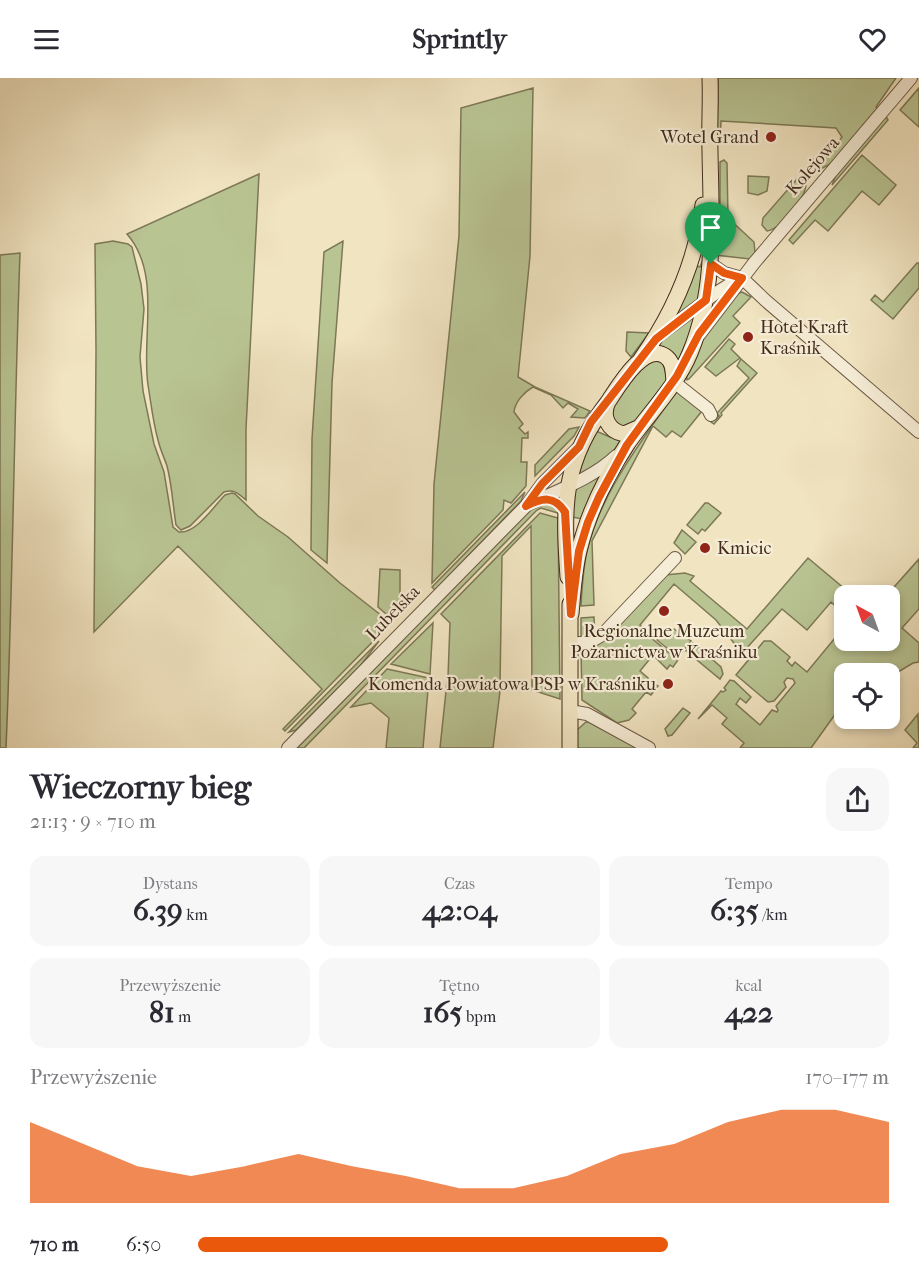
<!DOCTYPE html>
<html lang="pl">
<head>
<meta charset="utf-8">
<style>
  body { margin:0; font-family:"IM FELL French Canon",serif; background:#f7f7f7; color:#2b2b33; height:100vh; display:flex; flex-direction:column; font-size:22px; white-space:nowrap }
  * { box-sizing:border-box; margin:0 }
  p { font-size:20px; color:#7c7c81 }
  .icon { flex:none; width:33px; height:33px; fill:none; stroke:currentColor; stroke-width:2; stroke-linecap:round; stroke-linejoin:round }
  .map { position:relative; height:670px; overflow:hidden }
  .side { display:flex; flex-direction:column; background:#fff; flex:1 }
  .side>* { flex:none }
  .needle { width:39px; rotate:319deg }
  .fabs { position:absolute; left:834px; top:507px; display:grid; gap:12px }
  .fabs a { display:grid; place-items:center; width:66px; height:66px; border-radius:12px; background:#fff; box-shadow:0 3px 9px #0003; font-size:30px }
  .pin { position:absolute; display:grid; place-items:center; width:51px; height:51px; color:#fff; margin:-62px -26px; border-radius:50% 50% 50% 0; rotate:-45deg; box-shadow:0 0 6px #0007 }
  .pin .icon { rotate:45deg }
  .round { display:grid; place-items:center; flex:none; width:63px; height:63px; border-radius:18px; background:#f7f7f7 }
  .head { display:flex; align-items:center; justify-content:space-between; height:102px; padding:0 30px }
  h1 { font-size:33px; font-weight:800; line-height:45px }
  .metrics { display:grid; grid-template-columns:repeat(3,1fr); gap:9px; height:102px; padding:6px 30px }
  .metrics div { display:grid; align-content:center; border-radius:15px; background:#f7f7f7; text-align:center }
  .metrics b { font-size:30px; font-weight:800 }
  .metrics small { font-size:16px; font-weight:400 }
  .metrics p { font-size:16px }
  .chart { height:168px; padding:12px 30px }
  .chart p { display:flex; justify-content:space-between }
  .chart svg { width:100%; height:108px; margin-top:6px; fill:#ea580c; opacity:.7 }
  ul { padding:0 30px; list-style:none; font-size:20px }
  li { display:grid; grid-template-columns:96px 72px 1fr; align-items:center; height:45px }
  li i { height:15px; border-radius:8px; background:#ea580c }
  header { display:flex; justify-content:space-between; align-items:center; height:78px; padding:0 30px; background:#fff; font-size:27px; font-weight:800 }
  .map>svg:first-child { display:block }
  .green { fill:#b9c493; stroke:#7d7856; stroke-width:1.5 }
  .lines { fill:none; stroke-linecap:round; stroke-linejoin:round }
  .minor-casing { stroke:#6d5944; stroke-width:14 }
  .major-casing { stroke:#412b1a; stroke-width:17 }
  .minor { stroke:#f6edd7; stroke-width:12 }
  .major { stroke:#f1e4c1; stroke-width:15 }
  .route-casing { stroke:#fff; stroke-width:12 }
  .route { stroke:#ea580c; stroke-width:8 }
  .poi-dot { fill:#8f2418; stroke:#f6edd7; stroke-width:2 }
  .labels { text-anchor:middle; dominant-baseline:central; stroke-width:4.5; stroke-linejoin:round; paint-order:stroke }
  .poi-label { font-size:18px; fill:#412b1a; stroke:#f6edd7; text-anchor:end }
  .street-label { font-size:18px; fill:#412b1a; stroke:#f6edd7 }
</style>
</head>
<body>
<header><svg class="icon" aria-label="menu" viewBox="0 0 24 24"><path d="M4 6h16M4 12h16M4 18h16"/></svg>Sprintly<svg class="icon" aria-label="heart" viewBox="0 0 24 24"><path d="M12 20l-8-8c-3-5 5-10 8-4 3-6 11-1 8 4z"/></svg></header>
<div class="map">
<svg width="919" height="670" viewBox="0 0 919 670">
  <rect width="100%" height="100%" fill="#f1e4c1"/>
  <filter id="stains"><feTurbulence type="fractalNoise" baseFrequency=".00333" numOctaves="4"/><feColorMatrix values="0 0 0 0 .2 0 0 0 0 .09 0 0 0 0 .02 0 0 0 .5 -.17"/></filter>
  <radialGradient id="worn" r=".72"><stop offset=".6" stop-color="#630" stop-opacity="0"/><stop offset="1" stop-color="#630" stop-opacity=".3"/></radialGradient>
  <path class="green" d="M718 0H896L876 29 878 31 832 85 819 92 812 89V83L814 81 822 84 842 59 836 50 721 43 720 64 728 66 718 64 717 57Z
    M533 10 530 178 518 299 535 309 590 333 585 340 571 339 578 331 568 325 563 330 551 317 533 309C524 314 515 324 514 334L523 346 519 350 525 356 528 354V360H522L521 384H527L526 408 511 425 504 422 503 432 432 505 434 406 459 158 461 30Z
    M919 10V49L900 32Z
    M885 37 888 42 832 107 837 94Z
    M862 77 896 107 879 127 862 113 828 153 815 142 793 166 789 162Z
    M724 82 727 85 728 140 754 164 755 175 750 181 715 177 720 126V84Z
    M259 96 246 351V422C238 415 234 411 224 414L190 448 181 452 176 447C173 428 172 407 167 388 164 379 160 371 158 362 153 344 151 325 148 307 141 259 162 196 127 156Z
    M748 98 769 99 767 113 758 117 748 115Z
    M797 101 802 102 806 107C805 120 781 151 767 153L762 147 763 140Z
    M113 163 128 166 132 169 141 206 144 231 140 279 143 313 154 366 164 394 173 449 179 454C196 456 214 428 225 417L232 415 235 416 258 438 288 459 340 505 391 545 285 653 283 651 322 611 178 468 94 554 96 273 95 166Z
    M343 163 332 305 327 485 311 472 312 361 324 174Z
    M20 175C14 340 13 505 6 670H0V177Z
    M703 181 699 223 674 241 697 188 700 189Z
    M917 185H919V210L893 241 871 222 875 217 883 224Z
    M742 214 751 219 733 238 740 245 689 301 687 302 686 297 700 264 737 216Z
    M696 234 689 257 678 284 656 270 661 262Z
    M627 254 649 255 631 279 626 273Z
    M729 261 735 266 731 271 740 280 716 298 705 289Z
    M651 281 663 283 667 302 631 349H616L609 330 630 303Z
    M741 281 757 295 721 335 722 337 714 346 711 344V341H716L719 338 717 335 719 333 749 300 737 288Z
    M676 314H680L702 333 681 359 672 353 666 359 653 348 592 463 594 527 581 528C582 509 583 488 588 469 602 413 643 361 676 314Z
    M579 349 574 358 535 398V387L569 351Z
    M596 353 610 359 624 361 614 375 578 398 584 376Z
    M604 392 582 441 572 439 576 407Z
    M525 414 521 423 435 512 432 509Z
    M545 425 557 429 561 436 541 430 537 432 304 670H297L531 431Z
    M705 425H708L721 435 705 453 702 451 698 456 687 447Z
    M540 435 558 440 560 621 532 612 531 448 502 478 500 608 481 607 448 599 450 545 441 536Z
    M682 452 696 464 685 476 674 465Z
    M808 480 852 517 844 518V536L831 524 807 552 782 531 745 572 739 568 737 569 716 542 674 506 640 547 645 552 644 554 678 582 673 589 670 587 667 591 653 577 640 593 648 600 649 603 658 608 651 617 646 614 632 631 636 635 629 642 617 645 582 622 581 572 595 565 665 497 685 495 694 498 690 503 747 551Z
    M919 481V531L902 550 919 565V584L913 585 890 599V596L886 595 875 586 867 595 844 596V624L811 670H740L744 665 722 646 727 640 712 627 698 641 721 613 723 614 726 612 724 610 730 602 734 603 751 619 746 625 740 620 736 626 760 647 772 632 777 634 778 632 776 628 795 605 793 601 787 600 784 604 786 609 774 623 768 624 736 597 764 563H771L790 579 787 583 792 588 795 584 807 594 844 549V562H890V518L887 517Z
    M380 491 400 492V535L393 542 378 529Z
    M594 539 595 558 581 560V540Z
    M433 545 430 596 391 586Z
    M674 551 691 563 678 579 657 562 664 553 668 554Z
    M379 563 361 587 296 652 289 654Z
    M693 565 721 589 723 596 720 601 686 573Z
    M387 591 429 600 423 670H386L389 640 371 625 351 629Z
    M447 604 479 611 500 613 493 670H440Z
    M683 630 690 635 672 657 668 658 665 651Z
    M918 636 919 670H913L917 665 905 652Z
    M586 644H589L637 670H576L577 652Z"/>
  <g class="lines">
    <g class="minor-casing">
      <path id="minor" d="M711 186 724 195 742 200 765 222 919 354
        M699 257 754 185 911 0
        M657 259 716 215 735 203
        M674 304 708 331 711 337
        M527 427C556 413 592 401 616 378
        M570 566 590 564 602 557 675 480
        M570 633 587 636 649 670
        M288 670 526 428 542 406 579 369"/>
    </g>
    <g class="major-casing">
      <path id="major" d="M641 281C674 234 696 184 703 127
        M640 349 624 356C608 353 601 338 608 324 618 309 644 264 665 278 674 284 673 294 674 304
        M568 499C563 427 562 383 608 324
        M571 536C573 515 574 493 579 473 588 435 607 397 628 365 648 336 676 309 690 275 717 210 711 142 710 73 709 49 711 24 710 0
        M570 670V526"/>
    </g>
    <use href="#minor" class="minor"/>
    <use href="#major" class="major"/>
  </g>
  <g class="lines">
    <g class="route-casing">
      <path id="route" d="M711 186 724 195 742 200 699 256 677 298 627 367 599 419 588 444 579 473 571 536 565 434C554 417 542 420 526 428L542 406 579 369 591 344 656 261 706 222Z"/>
    </g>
    <use href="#route" class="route"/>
  </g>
  <g class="poi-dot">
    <circle cx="771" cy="59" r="6"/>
    <circle cx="748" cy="259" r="6"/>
    <circle cx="705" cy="470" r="6"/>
    <circle cx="664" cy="533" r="6"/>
    <circle cx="668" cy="606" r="6"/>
  </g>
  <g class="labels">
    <g class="poi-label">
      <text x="759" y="59">Wotel Grand</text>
      <text x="760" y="249" text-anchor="start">Hotel Kraft<tspan x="760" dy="21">Kraśnik</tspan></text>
      <text x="717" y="470" text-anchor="start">Kmicic</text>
      <text x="664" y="553" text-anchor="middle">Regionalne Muzeum<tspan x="664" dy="21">Pożarnictwa w Kraśniku</tspan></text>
      <text x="656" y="606">Komenda Powiatowa PSP w Kraśniku</text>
    </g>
    <g class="street-label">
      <text transform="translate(813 88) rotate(-49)">Kolejowa</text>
      <text transform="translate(393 535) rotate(-46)">Lubelska</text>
    </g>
  </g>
  <rect width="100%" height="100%" filter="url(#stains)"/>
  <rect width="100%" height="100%" fill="url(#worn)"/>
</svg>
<div class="fabs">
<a><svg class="needle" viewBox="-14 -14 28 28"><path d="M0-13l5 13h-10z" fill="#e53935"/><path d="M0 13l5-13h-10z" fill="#7c7c81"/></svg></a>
<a><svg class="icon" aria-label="locate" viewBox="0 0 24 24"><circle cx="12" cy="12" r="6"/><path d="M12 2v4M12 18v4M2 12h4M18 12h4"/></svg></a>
</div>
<div class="pin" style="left:711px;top:186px;background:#1e9e55"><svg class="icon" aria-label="arrive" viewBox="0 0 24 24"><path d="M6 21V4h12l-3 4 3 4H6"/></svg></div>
</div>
<section class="side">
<div class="head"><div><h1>Wieczorny bieg</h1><p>21:13 · 9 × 710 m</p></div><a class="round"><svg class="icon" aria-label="share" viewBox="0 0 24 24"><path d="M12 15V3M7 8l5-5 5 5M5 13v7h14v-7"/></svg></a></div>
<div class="metrics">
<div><p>Dystans</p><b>6.39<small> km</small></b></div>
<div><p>Czas</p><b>42:04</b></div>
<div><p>Tempo</p><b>6:35<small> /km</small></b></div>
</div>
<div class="metrics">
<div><p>Przewyższenie</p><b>81<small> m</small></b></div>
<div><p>Tętno</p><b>165<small> bpm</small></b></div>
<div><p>kcal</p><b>422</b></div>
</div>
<div class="chart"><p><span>Przewyższenie</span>170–177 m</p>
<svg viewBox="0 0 160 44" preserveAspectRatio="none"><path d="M0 44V11L10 20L20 29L30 33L40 29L50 24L60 29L70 33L80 38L90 38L100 33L110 24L120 20L130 11L140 6L150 6L160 11V44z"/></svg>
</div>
<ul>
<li><b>710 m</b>6:50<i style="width:68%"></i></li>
</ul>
</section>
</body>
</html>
